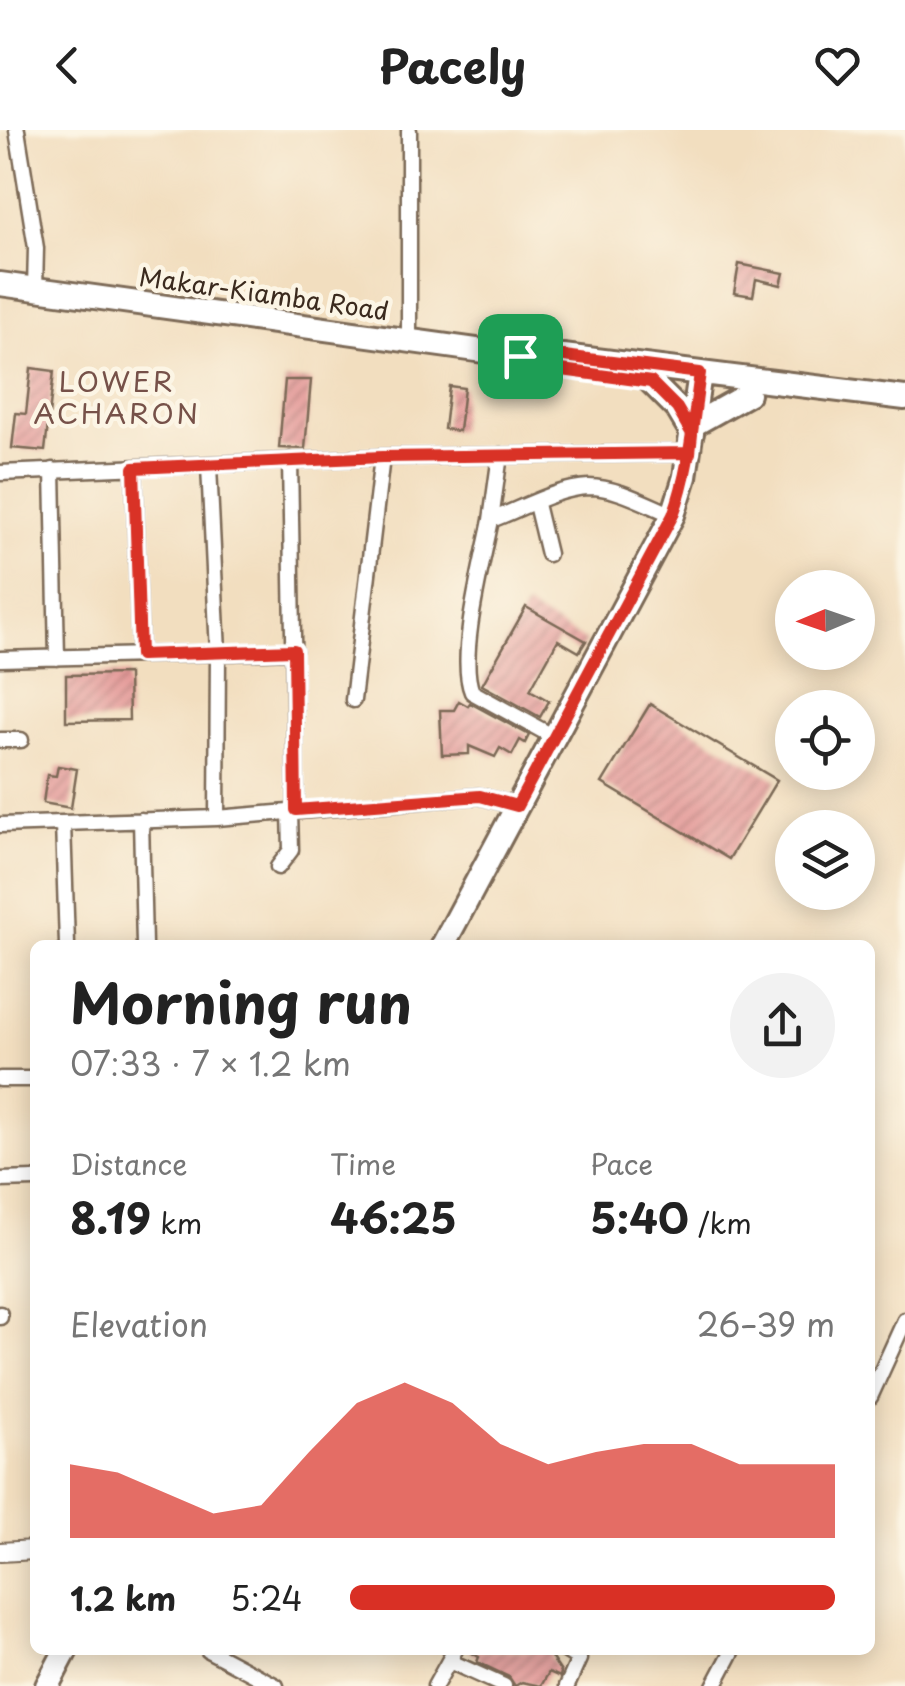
<!DOCTYPE html>
<html lang="en">
<head>
<meta charset="utf-8">
<style>
  body { margin:0; font-family:"Playpen Sans",sans-serif; background:#f2f2f2; color:#222; height:100vh; display:flex; flex-direction:column; font-size:38px; white-space:nowrap }
  * { box-sizing:border-box; margin:0 }
  p { font-size:32px; color:#767676 }
  .icon { flex:none; width:55px; height:55px; fill:none; stroke:currentColor; stroke-width:2; stroke-linecap:round; stroke-linejoin:round }
  .map { position:relative; flex:1; overflow:hidden }
  .panel { position:absolute; left:30px; top:810px; width:845px; height:715px; display:flex; flex-direction:column; background:#fff; border-radius:15px; box-shadow:0 5px 25px #0003 }
  .panel>* { flex:none }
  .needle { width:65px; rotate:268deg }
  .buttons { position:absolute; left:775px; top:440px; display:grid; gap:20px }
  .buttons a { display:grid; place-items:center; width:100px; height:100px; border-radius:50%; background:#fff; box-shadow:0 5px 25px #0003; font-size:50px }
  .pin { position:absolute; display:grid; place-items:center; width:85px; height:85px; color:#fff; margin:-42px; border-radius:20px; box-shadow:0 5px 15px #0006 }
  .round { display:grid; place-items:center; flex:none; width:105px; height:105px; border-radius:52px; background:#f2f2f2 }
  .overview { display:flex; align-items:center; justify-content:space-between; height:170px; padding:0 40px }
  h1 { font-size:55px; font-weight:700; line-height:75px }
  .figures { display:grid; grid-template-columns:repeat(3,1fr); gap:15px; height:170px; padding:10px 40px }
  .figures div { display:grid; align-content:center }
  .figures b { font-size:42px; font-weight:700 }
  .figures small { font-size:28px; font-weight:400 }
  .figures p { font-size:28px }
  .chart { height:280px; padding:20px 40px }
  .chart p { display:flex; justify-content:space-between }
  .chart svg { width:100%; height:180px; margin-top:10px; fill:#d93025; opacity:.7 }
  ul { padding:0 40px; list-style:none; font-size:32px }
  li { display:grid; grid-template-columns:160px 120px 1fr; align-items:center; height:75px }
  li i { height:25px; border-radius:12px; background:#d93025 }
  header { display:flex; justify-content:space-between; align-items:center; height:130px; padding:0 40px; background:#fff; font-size:45px; font-weight:700 }
  .map>svg:first-child { display:block }
  .building { fill:url(#building-hatch) }
  .lines { fill:none; stroke-linecap:round; stroke-linejoin:round }
  .minor-casing { stroke:#7b6956; stroke-width:19 }
  .tertiary-casing { stroke:#7b6956; stroke-width:22 }
  .primary-casing { stroke:#7b6956; stroke-width:28 }
  .minor { stroke:#fff; stroke-width:14 }
  .tertiary { stroke:#fff; stroke-width:18 }
  .primary { stroke:#fff; stroke-width:22 }
  .route-casing { stroke:#fff; stroke-width:20 }
  .route { stroke:#d93025; stroke-width:12 }
  .labels { text-anchor:middle; dominant-baseline:central; stroke-width:9; stroke-linejoin:round; paint-order:stroke }
  .street-label { font-size:25px; fill:#3b2a1e; stroke:#fcf5e5 }
  .neighbourhood-label { font-size:28px; letter-spacing:2.5px; fill:#765149; stroke:#fcf5e5 }
</style>
</head>
<body>
<header><svg class="icon" aria-label="back" viewBox="0 0 24 24"><path d="M15 5l-7 7 7 7"/></svg>Pacely<svg class="icon" aria-label="heart" viewBox="0 0 24 24"><path d="M12 20l-8-8c-3-5 5-10 8-4 3-6 11-1 8 4z"/></svg></header>
<div class="map">
<svg width="905" height="1556" viewBox="0 0 905 1556">
  <defs>
    <pattern id="building-hatch" width="6" height="6" patternUnits="userSpaceOnUse" patternTransform="scale(2.5)"><rect width="6" height="6" fill="#e49998"/><path d="M-1 1l2-2M0 6l6-6M5 7l2-2" fill="none" stroke="#ba7d7b"/></pattern>
  </defs>
  <rect width="100%" height="100%" fill="#fcf5e5"/>
  <filter id="ink" filterUnits="userSpaceOnUse"><feTurbulence type="fractalNoise" baseFrequency=".01" numOctaves="2"/><feDisplacementMap in="SourceGraphic" scale="20" xChannelSelector="R" yChannelSelector="G"/><feConvolveMatrix kernelMatrix="1 2 1 2 8 2 1 2 1" color-interpolation-filters="sRGB"/></filter>
  <filter id="wash" filterUnits="userSpaceOnUse"><feTurbulence type="fractalNoise" baseFrequency=".0048" numOctaves="4" result="noise"/><feDisplacementMap in="SourceGraphic" scale="40" xChannelSelector="R" yChannelSelector="G"/><feGaussianBlur stdDeviation="2.25" result="paint"/><feColorMatrix in="noise" values="0 0 0 0 0 0 0 0 0 0 0 0 0 0 0 0 0 1.4 0 .05"/><feComposite in="paint" operator="in"/></filter>
  <g filter="url(#wash)">
    <rect width="100%" height="100%" fill="#f2debf"/>
    <g id="blocks">
      <path class="building" d="M739 134 784 143 781 155 756 149 753 166 734 163Z
        M31 238 54 241 45 321 12 318 16 283 26 284Z
        M285 250H311L305 319 279 318Z
        M449 256 464 258 459 301 444 299Z
        M526 477 586 511 579 522 558 510 530 560 549 571 540 587 482 555Z
        M128 544 129 590 66 591V545Z
        M459 571 468 576 470 573 529 605 525 613 520 610 512 625 500 618 495 627 469 616V624L442 625 440 580H454Z
        M650 574 777 650 729 729 602 653Z
        M58 636 77 639 71 678 43 673 47 645 56 646Z
        M467 1520 551 1521V1527L561 1542 560 1547 549 1542 541 1556 522 1552 515 1556 509 1547 477 1532 479 1527Z"/>
    </g>
  </g>
  <g filter="url(#ink)">
    <use href="#blocks" fill-opacity="0" stroke="#7b6956" stroke-width="2.5"/>
    <g class="lines">
      <g class="minor-casing">
        <path id="minor" d="M17 0 36 118 35 159
          M409 211V0
          M500 325 491 390C521 379 557 358 589 357 617 357 648 375 673 385
          M290 330 296 680
          M209 336 218 522 217 688
          M134 338 140 525
          M53 340 57 528
          M0 343 382 327 690 323
          M536 374 548 424
          M491 390C483 431 457 527 472 562L554 607
          M0 529 294 521
          M353 570 382 327
          M0 610H21
          M141 690 144 815
          M63 693 67 815
          M0 695 217 688 479 666 517 676
          M278 737 291 720 290 681
          M0 949H35
          M0 1050 35 1049
          M0 1184V1187
          M870 1267 905 1190
          M208 1520 276 1556
          M565 1520 579 1529 567 1556
          M449 1531 504 1556
          M435 1556 455 1520
          M714 1556 733 1520"/>
      </g>
      <g class="tertiary-casing">
        <path id="tertiary" d="M0 1422 35 1420"/>
      </g>
      <g class="primary-casing">
        <path id="primary" d="M0 154 520 226H563L905 268
          M651 252 677 278 692 303
          M693 295 748 264
          M443 815 673 385 685 347 700 243
          M47 1556 66 1520"/>
      </g>
      <use href="#minor" class="minor"/>
      <use href="#tertiary" class="tertiary"/>
      <use href="#primary" class="primary"/>
    </g>
  </g>
  <g class="lines" filter="url(#ink)">
    <g class="route-casing">
      <path id="route" d="M520 226 562 240 651 252 677 278 692 304 690 323 382 327 134 338 140 525 294 520 296 680 480 666 517 676 673 385C690 339 693 291 700 243L564 226H520"/>
    </g>
    <use href="#route" class="route"/>
  </g>
  <g class="labels">
    <g class="street-label">
      <text transform="translate(264 163) rotate(8)">Makar-Kiamba Road</text>
    </g>
    <g class="neighbourhood-label">
      <text x="117" y="250">LOWER<tspan x="117" dy="32">ACHARON</tspan></text>
    </g>
  </g>
</svg>
<div class="buttons">
<a><svg class="needle" viewBox="-14 -14 28 28"><path d="M0-13l5 13h-10z" fill="#e53935"/><path d="M0 13l5-13h-10z" fill="#767676"/></svg></a>
<a><svg class="icon" aria-label="locate" viewBox="0 0 24 24"><circle cx="12" cy="12" r="6"/><path d="M12 2v4M12 18v4M2 12h4M18 12h4"/></svg></a>
<a><svg class="icon" aria-label="layers" viewBox="0 0 24 24"><path d="M12 4l9 5-9 5-9-5zM3 14l9 5 9-5"/></svg></a>
</div>
<div class="pin" style="left:520px;top:226px;background:#1e9e55"><svg class="icon" aria-label="arrive" viewBox="0 0 24 24"><path d="M6 21V4h12l-3 4 3 4H6"/></svg></div>
<section class="panel">
<div class="overview"><div><h1>Morning run</h1><p>07:33 · 7 × 1.2 km</p></div><a class="round"><svg class="icon" aria-label="share" viewBox="0 0 24 24"><path d="M12 15V3M7 8l5-5 5 5M5 13v7h14v-7"/></svg></a></div>
<div class="figures">
<div><p>Distance</p><b>8.19<small> km</small></b></div>
<div><p>Time</p><b>46:25</b></div>
<div><p>Pace</p><b>5:40<small> /km</small></b></div>
</div>
<div class="chart"><p><span>Elevation</span>26–39 m</p>
<svg viewBox="0 0 160 44" preserveAspectRatio="none"><path d="M0 44V26L10 28L20 33L30 38L40 36L50 23L60 11L70 6L80 11L90 21L100 26L110 23L120 21L130 21L140 26L150 26L160 26V44z"/></svg>
</div>
<ul>
<li><b>1.2 km</b>5:24<i style="width:100%"></i></li>
</ul>
</section>
</div>
</body>
</html>
